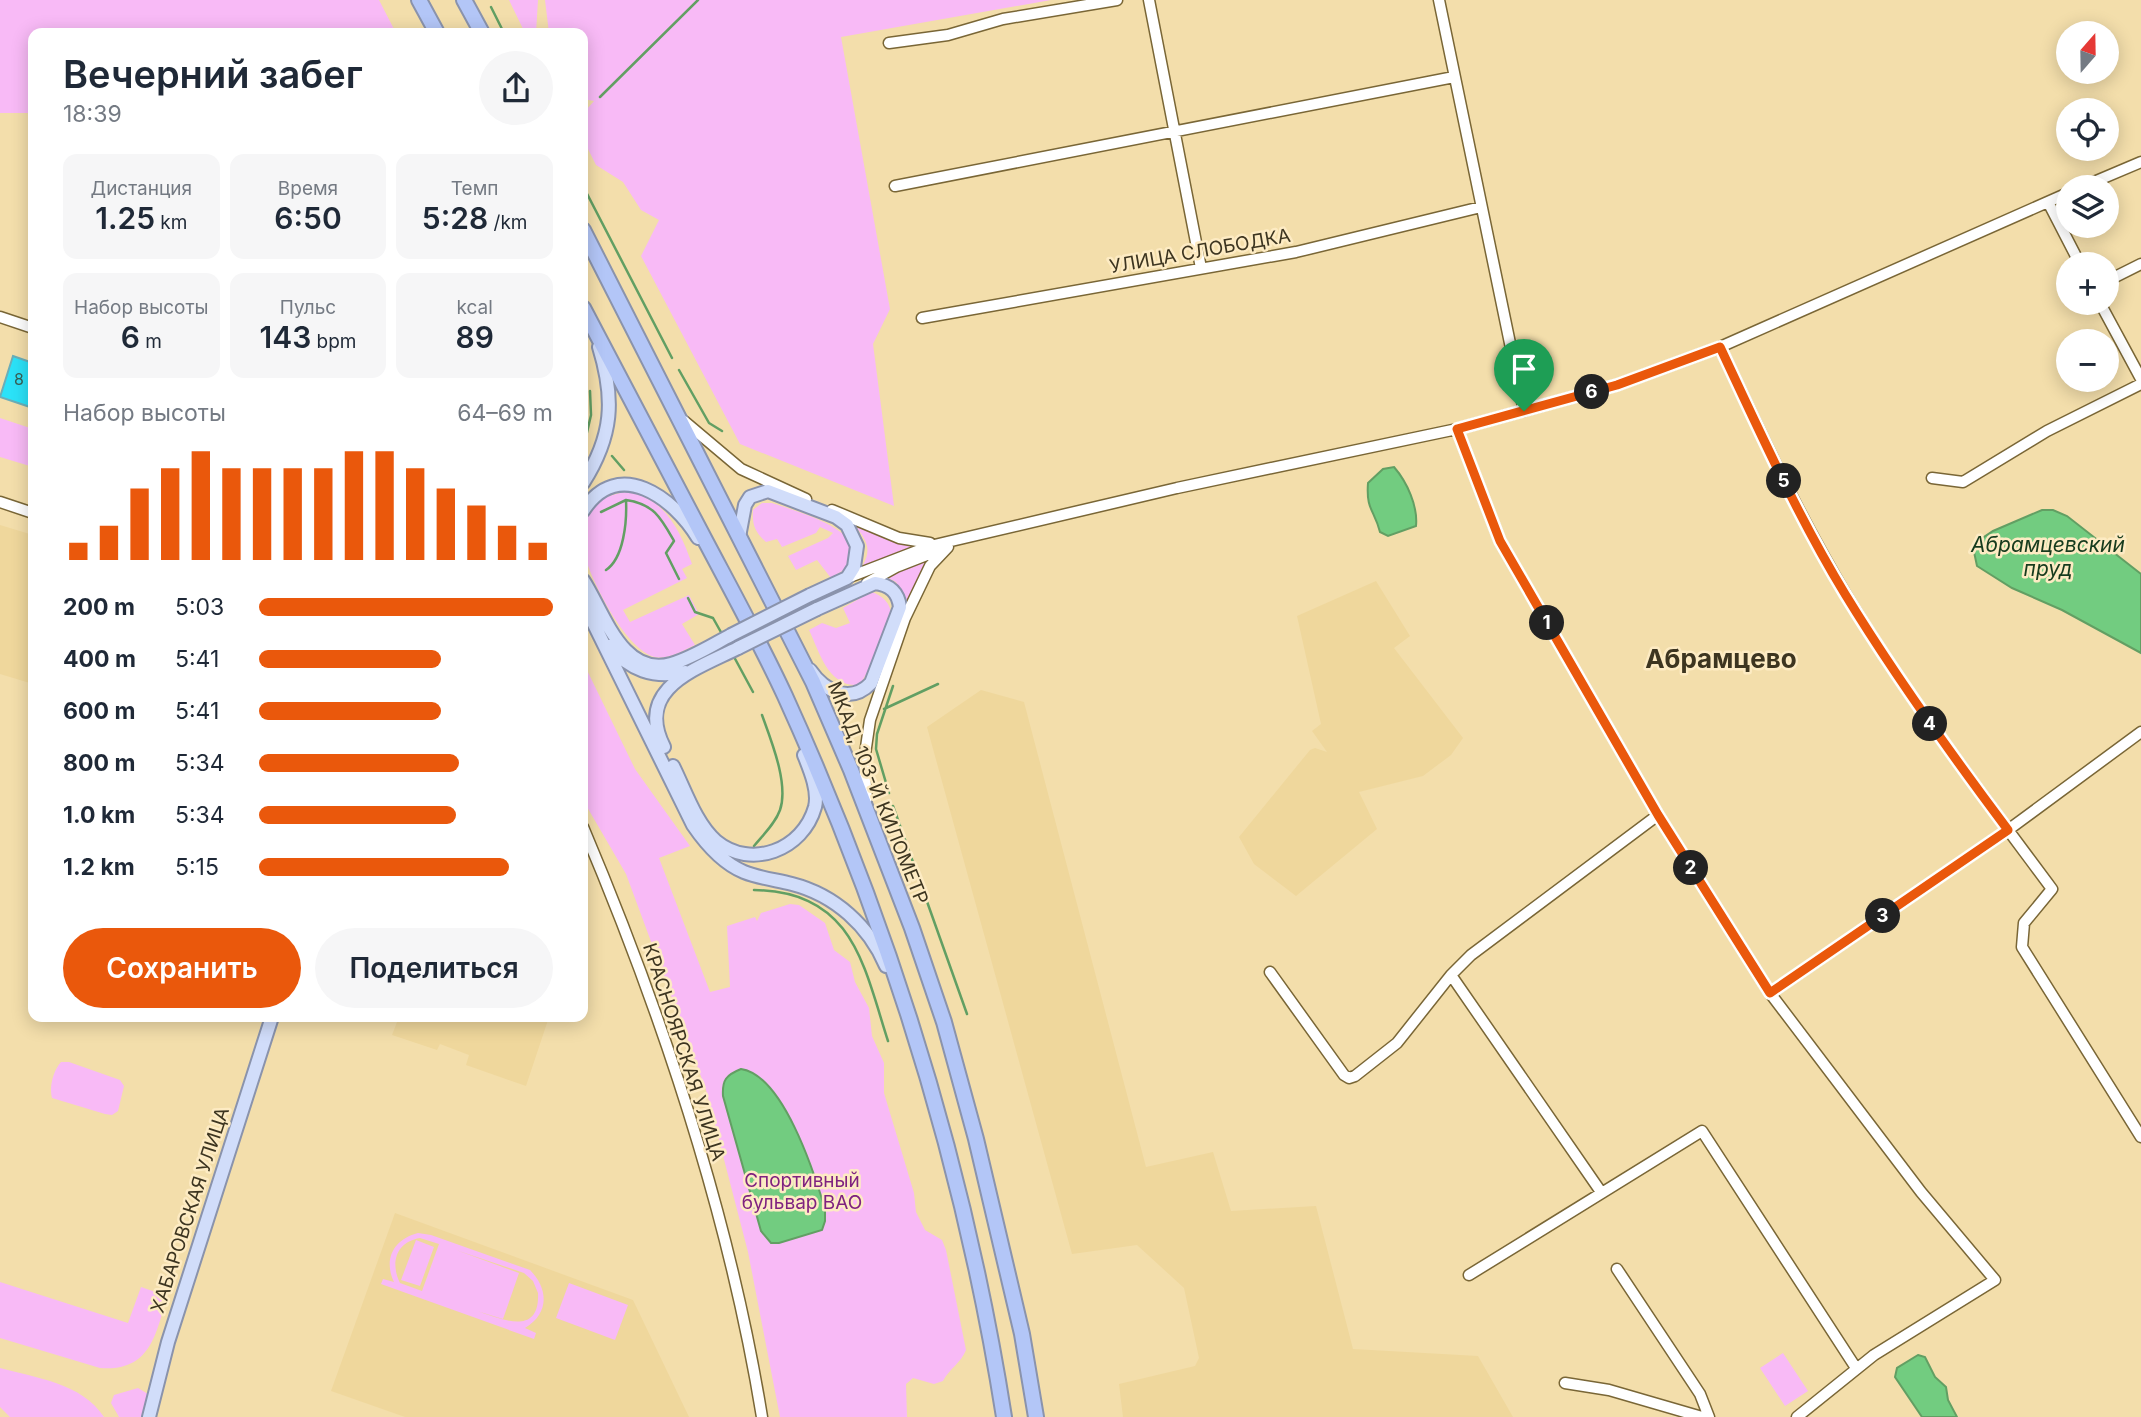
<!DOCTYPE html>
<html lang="ru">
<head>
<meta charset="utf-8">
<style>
  body { margin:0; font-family:Inter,sans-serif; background:#f6f6f7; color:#1f2937; height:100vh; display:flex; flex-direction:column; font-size:26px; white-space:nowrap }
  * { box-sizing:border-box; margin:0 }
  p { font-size:23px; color:#747a83 }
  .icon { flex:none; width:38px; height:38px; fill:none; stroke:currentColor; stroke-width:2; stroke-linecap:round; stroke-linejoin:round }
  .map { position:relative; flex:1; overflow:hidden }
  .drawer { position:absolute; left:28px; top:28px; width:560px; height:994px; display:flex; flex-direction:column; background:#fff; border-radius:14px; box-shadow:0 4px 18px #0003 }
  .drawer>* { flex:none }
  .needle { width:46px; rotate:20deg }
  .tools { position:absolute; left:2056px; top:21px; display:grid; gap:14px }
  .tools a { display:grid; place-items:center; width:63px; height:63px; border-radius:50%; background:#fff; box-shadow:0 4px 18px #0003; font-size:35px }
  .pin { position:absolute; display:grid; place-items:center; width:60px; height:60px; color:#fff; margin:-72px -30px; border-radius:50% 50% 50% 0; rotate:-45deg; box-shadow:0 0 7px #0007 }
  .pin .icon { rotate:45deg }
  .km { position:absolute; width:35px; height:35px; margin:-18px; border-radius:50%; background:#222; color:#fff; font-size:19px; line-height:35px; text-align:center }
  .round { display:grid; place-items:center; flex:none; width:74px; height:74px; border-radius:37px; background:#f6f6f7 }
  .headline { display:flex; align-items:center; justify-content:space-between; height:119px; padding:0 35px }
  h1 { font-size:38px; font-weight:600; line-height:52px }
  .stats { display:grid; grid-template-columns:repeat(3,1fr); gap:10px; height:119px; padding:7px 35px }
  .stats div { display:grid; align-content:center; border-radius:14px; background:#f6f6f7; text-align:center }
  .stats b { font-size:30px; font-weight:600 }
  .stats small { font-size:19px; font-weight:400 }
  .stats p { font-size:19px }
  .chart { height:196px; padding:14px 35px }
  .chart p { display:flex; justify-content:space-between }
  .chart svg { width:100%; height:126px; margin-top:7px; stroke:#ea580c; stroke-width:6 }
  .button { display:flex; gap:14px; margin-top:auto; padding:14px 35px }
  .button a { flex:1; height:80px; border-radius:42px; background:#ea580c; color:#fff; font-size:28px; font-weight:600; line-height:80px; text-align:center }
  .button a+a { background:#f6f6f7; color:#1f2937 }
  ul { padding:0 35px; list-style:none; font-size:23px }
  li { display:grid; grid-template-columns:112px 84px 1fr; align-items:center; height:52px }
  li i { height:18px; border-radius:9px; background:#ea580c }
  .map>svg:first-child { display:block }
  .built { fill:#efd79c }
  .green { fill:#f8baf6; fill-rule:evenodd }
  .water { fill:#72cc80; stroke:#629f63; stroke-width:2 }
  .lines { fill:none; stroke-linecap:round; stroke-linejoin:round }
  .stream { stroke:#629f63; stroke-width:2.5 }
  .building { fill:#2be2f8; stroke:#6baeb8; stroke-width:2 }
  .minor-casing { stroke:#796636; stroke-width:13 }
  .major-casing { stroke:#8a93ac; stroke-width:16 }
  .highway-casing { stroke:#8a93ac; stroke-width:18 }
  .minor { stroke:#fff; stroke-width:10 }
  .major { stroke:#d1ddfa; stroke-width:12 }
  .highway { stroke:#b3c6f7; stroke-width:14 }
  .major-bridge-casing { stroke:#8a93ac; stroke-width:16; stroke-linecap:butt }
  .major-bridge { stroke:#d1ddfa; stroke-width:12 }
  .route-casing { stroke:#fff; stroke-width:14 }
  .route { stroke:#ea580c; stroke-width:9 }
  .labels { text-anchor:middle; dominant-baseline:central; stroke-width:5; stroke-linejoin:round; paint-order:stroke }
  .number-label { font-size:16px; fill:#386056 }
  .street-label { font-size:19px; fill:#3d3520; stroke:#fdebc3 }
  .park-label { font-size:19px; fill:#7f2280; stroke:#fdebc3 }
  .water-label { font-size:21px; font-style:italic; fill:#163b1d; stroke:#fdebc3 }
  .district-label { font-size:26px; font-weight:bold; fill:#3d3520; stroke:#fdebc3 }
</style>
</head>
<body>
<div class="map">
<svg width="2141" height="1417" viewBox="0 0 2141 1417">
  <rect width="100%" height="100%" fill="#f3deab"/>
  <path class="built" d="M0 525 33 535V684L0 674Z
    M1376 581 1410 636 1394 648 1463 738 1451 755 1423 776 1359 792 1377 829 1296 896 1254 864 1239 837 1310 750 1315 748 1327 752 1312 731 1321 724 1297 616Z
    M981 690 1024 702 1146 1167 1213 1152 1231 1211 1316 1206 1353 1349 1478 1356 1513 1417H1123L1119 1384 1195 1366 1199 1358 1184 1288 1137 1245 1072 1254 927 727Z
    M399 1017H549L526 1086 466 1065 469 1055 440 1044 437 1050 392 1035Z
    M395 1213 633 1300 689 1417H405L331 1391Z"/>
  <path class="green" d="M0 0H379L396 33H33V113H0Z
    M509 0H538L536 33H525Z
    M545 0H1051L841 37 890 309 873 344 894 506 740 444 641 256 659 220 641 210 623 182 596 165 583 139V109H587L594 101 583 99V33H549Z
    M0 418 33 429V467L0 457Z
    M625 492C664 496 680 530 692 564L682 569 687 578 623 610 630 622 689 595 699 614 682 624 695 645C684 650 668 660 655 657 626 650 591 581 584 553 581 539 582 519 591 507 599 497 613 495 625 492Z
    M762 503H772C792 510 876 532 849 566 845 570 836 574 831 578L817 560 796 570 788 556 828 538 833 533 820 527 816 533 782 547 777 539 766 542C755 532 752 525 753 510Z
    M854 524 916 547 862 567C873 548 866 540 854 524Z
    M927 558 908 603 896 582 886 577Z
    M871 592C882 595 891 603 891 615 891 628 867 676 859 685 828 687 820 653 809 630L822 623 836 628 850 623 843 608Z
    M583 662 635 769 690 846 659 858 710 992 730 987 727 926 755 917 757 921 761 913 790 904 799 905 825 923 834 950 850 962 855 982 869 1008 872 1036 884 1063V1093L914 1193 916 1212 925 1230 942 1240 946 1250 966 1350C961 1363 949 1369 943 1381L934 1384 913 1378 906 1384 907 1417H780L748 1252 706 1090 626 874 583 800Z
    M61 1062H69L120 1080 124 1086 118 1111 112 1115 105 1114 52 1098C49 1087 53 1071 61 1062Z
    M418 1233 431 1235 530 1270C549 1289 549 1314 525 1328L536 1333 534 1339 381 1284 383 1279 394 1282C383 1259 394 1239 418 1233ZM420 1238 439 1244 422 1291 400 1283C390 1263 396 1242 420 1238ZM456 1250 524 1273 533 1281 538 1293C540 1337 501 1319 477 1311L503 1319 519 1273Z
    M416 1240 434 1247 420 1286 401 1280Z
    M0 1282 128 1323 141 1287 167 1296C156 1335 150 1372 100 1368L0 1338Z
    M569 1283 628 1305 615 1340 556 1318Z
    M1783 1353 1808 1391 1785 1406 1760 1368Z
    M0 1368C36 1378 82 1383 104 1417H10L0 1407Z
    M138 1388 148 1394 143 1417H119L111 1403 114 1395Z"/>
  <path class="water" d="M1394 467C1407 482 1418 506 1416 526L1388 536 1380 532C1374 509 1366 510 1368 483L1383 469Z
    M2042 510H2053L2067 516 2141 574V653L2062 610 2012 588 1977 566 1974 552 1981 539 1993 531Z
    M741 1069C783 1075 814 1172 825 1209V1221L822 1230 779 1243H771L761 1231 723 1096C722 1080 726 1075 741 1069Z
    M1918 1355 1925 1357 1935 1377 1946 1387 1948 1400 1957 1417H1922L1895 1377 1897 1368Z"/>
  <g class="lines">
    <path class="stream" d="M491 7 504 33
      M600 97 698 0
      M583 186 672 358
      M583 368 586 374
      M679 370 709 423 722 431
      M583 441H585L591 415 590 391
      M612 456 624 470
      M601 512 626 500C654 504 661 518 674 541L666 553 679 579
      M606 570C624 558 627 521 626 500
      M688 598 695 612 713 618 722 634
      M733 655 753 692
      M884 709 938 684
      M889 793 876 749 877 734 893 686
      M893 806 967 1014
      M754 846C763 835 775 824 780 810 789 784 771 740 762 715
      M754 890C853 892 863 963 888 1041"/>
  </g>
  <path class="building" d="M13 356 33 363V408L0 397Z"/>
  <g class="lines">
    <g class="minor-casing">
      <path id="minor" d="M1149 0 1201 268
        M1439 0 1524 411
        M889 43 948 35 1003 19 1117 0
        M895 186 1454 77
        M2082 187 2141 162
        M2048 202 2080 264
        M2107 281 2141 264
        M2100 303 2141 379
        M0 317 33 328
        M922 318 1296 252 1481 207
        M1720 347C1759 430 1798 514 1845 593 1907 697 1980 792 2052 889L2024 923 2022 947 2141 1137
        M684 421 741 469 806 499
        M1457 429 1500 541 1658 815 1770 993 1921 1192 1995 1280 1874 1355 1797 1417
        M1932 478 1963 482 2047 431 2141 384
        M0 502 33 513
        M832 510 899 538 930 543
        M847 578 930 546 1177 488 1457 429 1617 385 1720 347 2068 193
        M867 583 896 567 942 549
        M867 798 864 761 870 720 905 618 930 566 948 547
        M583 827C663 1016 729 1214 762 1417
        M1270 972 1344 1075 1349 1078 1355 1076 1397 1043 1451 975 1471 955 1658 815
        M1451 975 1601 1192
        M1770 993 2008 830 2141 732
        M1617 1269 1700 1394 1709 1417
        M1469 1275 1702 1131 1856 1368
        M1565 1383 1609 1390 1702 1417"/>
    </g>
    <g class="major-casing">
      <path id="major" d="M583 483C613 436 615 399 599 347
        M583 511C618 456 674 498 698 538
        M739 537 745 505 750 497 768 491 836 517 847 525 857 546 854 567 847 578 810 595
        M583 580C603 610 622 678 671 664 692 658 712 645 731 635
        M583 602 693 825C706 844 722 863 744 872 759 878 776 880 792 884 835 895 869 926 886 966
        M609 646C630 670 653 679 685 672
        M810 670C825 692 851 704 871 683L900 607C898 592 890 585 875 583L817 609
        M664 747C634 688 696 669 738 648
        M673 766C685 790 696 824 716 841 751 870 803 850 815 807 819 791 810 770 804 755
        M149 1417 168 1342 272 1017"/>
    </g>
    <g class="highway-casing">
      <path id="highway" d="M419 0 437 33
        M464 0 482 33
        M583 230 813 682 851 770 912 928 944 1022 976 1139 1022 1334 1036 1417
        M583 308C624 386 665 464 706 542 733 593 761 644 785 696 889 925 965 1169 1004 1417"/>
    </g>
    <use href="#minor" class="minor"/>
    <use href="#major" class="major"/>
    <use href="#highway" class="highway"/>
    <g class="major-bridge-casing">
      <path id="major-bridge" d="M731 635 810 595
        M738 648 817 609"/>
    </g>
    <use href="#major-bridge" class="major-bridge"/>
  </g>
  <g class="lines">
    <g class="route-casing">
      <path id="route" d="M1720 347C1759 430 1797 515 1845 594 1895 676 1951 754 2008 830L1770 993 1658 815 1500 541 1457 429 1617 385Z"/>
    </g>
    <use href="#route" class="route"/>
  </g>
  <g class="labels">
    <g class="number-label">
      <text x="19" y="379">8</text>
    </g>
    <g class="street-label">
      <text transform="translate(1200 251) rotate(-10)">УЛИЦА СЛОБОДКА</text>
      <text transform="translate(878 793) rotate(68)">МКАД, 103-Й КИЛОМЕТР</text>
      <text transform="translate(684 1052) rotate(72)">КРАСНОЯРСКАЯ УЛИЦА</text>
      <text transform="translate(190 1210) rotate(-72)">ХАБАРОВСКАЯ УЛИЦА</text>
    </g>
    <g class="park-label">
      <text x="802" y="1180">Спортивный<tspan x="802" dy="22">бульвар ВАО</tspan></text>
    </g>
    <g class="water-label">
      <text x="2048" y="544">Абрамцевский<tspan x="2048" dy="24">пруд</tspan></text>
    </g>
    <g class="district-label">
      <text x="1721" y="658">Абрамцево</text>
    </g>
  </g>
</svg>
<div class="tools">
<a><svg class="needle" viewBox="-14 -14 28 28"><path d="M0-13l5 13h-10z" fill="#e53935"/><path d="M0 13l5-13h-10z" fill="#747a83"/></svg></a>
<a><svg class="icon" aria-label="locate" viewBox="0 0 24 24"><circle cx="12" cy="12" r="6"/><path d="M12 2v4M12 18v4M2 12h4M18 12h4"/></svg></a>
<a><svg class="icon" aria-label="layers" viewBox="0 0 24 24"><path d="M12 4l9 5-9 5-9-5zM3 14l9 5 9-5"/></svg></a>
<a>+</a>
<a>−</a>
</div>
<div class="pin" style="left:1524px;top:411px;background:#1e9e55"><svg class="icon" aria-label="arrive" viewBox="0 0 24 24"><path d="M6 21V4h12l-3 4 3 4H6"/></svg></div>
<b class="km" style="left:1547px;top:623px">1</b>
<b class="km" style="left:1691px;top:868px">2</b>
<b class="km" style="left:1883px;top:916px">3</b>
<b class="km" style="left:1930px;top:724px">4</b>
<b class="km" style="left:1784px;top:481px">5</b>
<b class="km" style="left:1592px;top:392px">6</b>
<section class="drawer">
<div class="headline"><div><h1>Вечерний забег</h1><p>18:39</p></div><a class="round"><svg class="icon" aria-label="share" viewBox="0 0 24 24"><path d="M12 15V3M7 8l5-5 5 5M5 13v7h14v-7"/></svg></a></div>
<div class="stats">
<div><p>Дистанция</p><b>1.25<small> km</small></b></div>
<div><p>Время</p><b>6:50</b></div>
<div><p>Темп</p><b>5:28<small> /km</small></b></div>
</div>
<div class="stats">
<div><p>Набор высоты</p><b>6<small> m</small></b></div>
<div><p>Пульс</p><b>143<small> bpm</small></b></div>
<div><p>kcal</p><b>89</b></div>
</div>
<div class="chart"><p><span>Набор высоты</span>64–69 m</p>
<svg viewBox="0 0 160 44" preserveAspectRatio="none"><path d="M5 44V38M15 44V32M25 44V19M35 44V12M45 44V6M55 44V12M65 44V12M75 44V12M85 44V12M95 44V6M105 44V6M115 44V12M125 44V19M135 44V25M145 44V32M155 44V38"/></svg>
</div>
<ul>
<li><b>200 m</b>5:03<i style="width:100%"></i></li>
<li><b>400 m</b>5:41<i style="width:62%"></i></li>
<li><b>600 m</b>5:41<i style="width:62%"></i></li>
<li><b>800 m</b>5:34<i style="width:68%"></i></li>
<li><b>1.0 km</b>5:34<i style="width:67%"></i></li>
<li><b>1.2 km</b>5:15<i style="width:85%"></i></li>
</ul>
<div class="button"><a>Сохранить</a><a>Поделиться</a></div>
</section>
</div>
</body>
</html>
